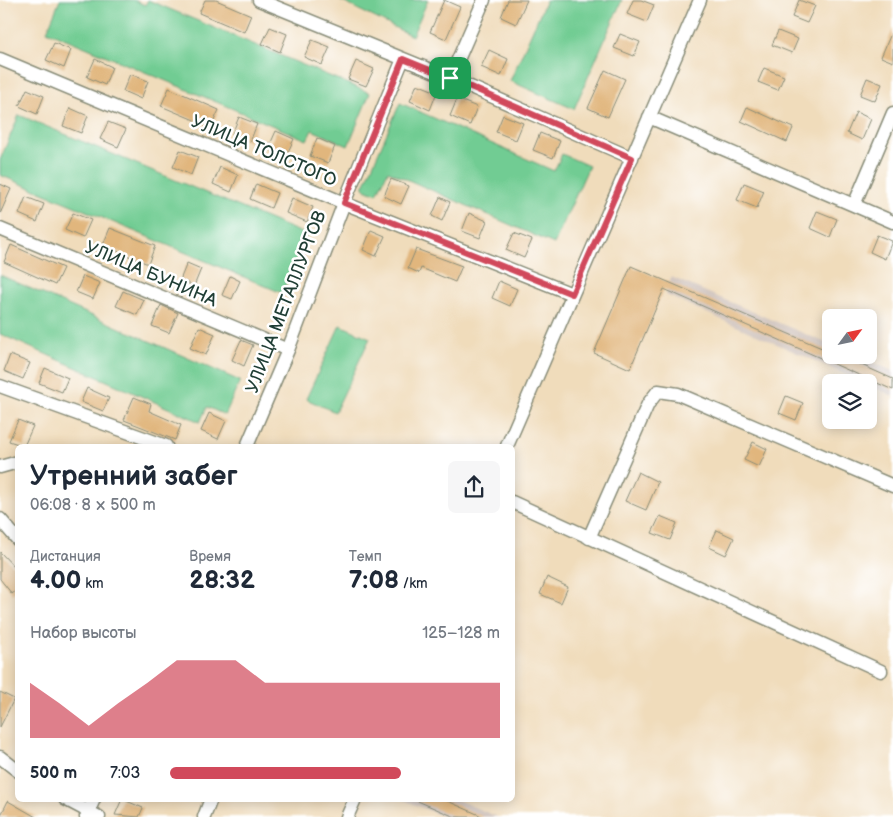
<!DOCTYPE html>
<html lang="ru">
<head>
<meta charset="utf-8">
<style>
  body { margin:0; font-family:"Balsamiq Sans",sans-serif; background:#f6f6f7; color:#1f2937; height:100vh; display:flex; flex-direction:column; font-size:19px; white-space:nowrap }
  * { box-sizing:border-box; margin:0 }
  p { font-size:16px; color:#747a83 }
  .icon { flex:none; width:28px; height:28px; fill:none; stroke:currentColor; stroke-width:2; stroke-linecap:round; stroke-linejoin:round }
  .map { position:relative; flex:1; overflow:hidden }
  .details { position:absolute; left:15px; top:444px; width:500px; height:358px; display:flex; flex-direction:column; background:#fff; border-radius:8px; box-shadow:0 2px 12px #0003 }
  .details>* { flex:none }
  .needle { width:32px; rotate:57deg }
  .fabs { position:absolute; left:822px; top:309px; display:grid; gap:10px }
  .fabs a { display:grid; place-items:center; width:55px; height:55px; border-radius:8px; background:#fff; box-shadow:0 2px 12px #0003; font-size:25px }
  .pin { position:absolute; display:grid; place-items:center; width:42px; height:42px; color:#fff; margin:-21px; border-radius:10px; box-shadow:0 2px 8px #0006 }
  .round { display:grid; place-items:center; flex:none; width:52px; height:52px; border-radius:8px; background:#f6f6f7 }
  .summary { display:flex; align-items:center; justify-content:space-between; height:85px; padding:0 15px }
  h1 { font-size:28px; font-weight:600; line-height:38px }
  .metrics { display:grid; grid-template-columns:repeat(3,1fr); gap:8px; height:85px; padding:5px 15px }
  .metrics div { display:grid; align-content:center }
  .metrics b { font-size:25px; font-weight:600 }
  .metrics small { font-size:14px; font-weight:400 }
  .metrics p { font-size:14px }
  .chart { height:140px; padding:10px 15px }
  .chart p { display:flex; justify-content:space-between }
  .chart svg { width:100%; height:90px; margin-top:5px; fill:#d1495b; opacity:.7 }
  ul { padding:0 15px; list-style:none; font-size:16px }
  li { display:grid; grid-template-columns:80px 60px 1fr; align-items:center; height:38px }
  li i { height:12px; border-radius:6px; background:#d1495b }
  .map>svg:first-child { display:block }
  .industrial { fill:#cec1ba }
  .green { fill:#71cc93; stroke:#488464 }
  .building { fill:#e1b67d }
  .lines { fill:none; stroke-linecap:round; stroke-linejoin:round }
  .minor-casing { stroke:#888c78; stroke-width:15 }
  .minor { stroke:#fff; stroke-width:12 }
  .route-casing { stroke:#fff; stroke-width:10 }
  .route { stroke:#d1495b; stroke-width:6 }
  .labels { text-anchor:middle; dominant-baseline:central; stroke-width:5; stroke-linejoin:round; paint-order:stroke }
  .street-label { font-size:18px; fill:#1f3d34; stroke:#fff }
</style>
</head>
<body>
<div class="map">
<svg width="893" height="817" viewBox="0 0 893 817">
  <rect width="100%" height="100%" fill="#fff"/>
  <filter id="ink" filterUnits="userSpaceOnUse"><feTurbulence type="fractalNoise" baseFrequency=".02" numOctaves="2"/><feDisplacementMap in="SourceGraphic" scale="10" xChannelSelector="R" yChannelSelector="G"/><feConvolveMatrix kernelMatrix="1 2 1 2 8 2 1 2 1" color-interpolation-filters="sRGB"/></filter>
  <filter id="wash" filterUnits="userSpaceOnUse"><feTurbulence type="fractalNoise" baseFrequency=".0096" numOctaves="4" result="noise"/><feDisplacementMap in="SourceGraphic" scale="20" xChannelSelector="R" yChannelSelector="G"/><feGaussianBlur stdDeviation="1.12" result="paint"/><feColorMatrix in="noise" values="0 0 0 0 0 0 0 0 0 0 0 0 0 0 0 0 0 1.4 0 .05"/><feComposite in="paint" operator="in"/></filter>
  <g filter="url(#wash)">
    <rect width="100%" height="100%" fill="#f0dcbb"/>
    <path class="industrial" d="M671 277 831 345V355H855L893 371V396L869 385V382H863L666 295Z
      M402 799H455L498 817H444Z"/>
    <path class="green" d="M60 0H134L145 5 148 0 370 93 348 146 312 130 307 140 47 31Z
      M339 0H428L412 36Z
      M546 0H622L574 109 510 81Z
      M400 103 554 171 562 154 589 166 554 244 388 171 377 194 363 188Z
      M19 115 307 235 282 293 0 175V160Z
      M0 275 240 381 225 415 207 407 200 422 0 334Z
      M340 325 370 338 335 412 306 399Z"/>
    <g id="blocks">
      <path class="building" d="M205 0H216L251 15 244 32 199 13Z
        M444 0 460 7 446 39 430 32Z
        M508 0H527L516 24 501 17Z
        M633 0H641L654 5 647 22 627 14Z
        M799 0 815 6 807 23 792 17Z
        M270 27 287 34 280 52 262 44Z
        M893 29V62L881 57Z
        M778 31 798 39 792 53 772 45Z
        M620 34 640 42 634 56 614 48Z
        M312 40 330 47 322 65 304 57Z
        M54 43 71 50 64 68 46 60Z
        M489 50 508 59 501 76 481 67Z
        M95 59 112 67 105 85 87 77Z
        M356 61 374 69 366 86 348 79Z
        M764 68 784 76 778 90 758 82Z
        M605 70 625 79 608 117 588 108Z
        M130 74 148 81 141 99 123 91Z
        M867 78 882 84 875 101 860 95Z
        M417 84 437 92 430 110 410 101Z
        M169 88 219 110 211 127 161 106Z
        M27 89 44 96 37 114 19 106Z
        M457 99 477 107 470 125 450 116Z
        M747 107 793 128 787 142 741 121Z
        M70 108 88 116 81 133 63 126Z
        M856 112 871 119 862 140 847 133Z
        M503 115 523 123 516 140 496 132Z
        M239 117 257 124 250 142 232 134Z
        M108 122 126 129 118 147 100 139Z
        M276 131 294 139 286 156 268 149Z
        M540 133 560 141 553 158 533 150Z
        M317 138 335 146 328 163 310 156Z
        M180 150 198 157 191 175 173 167Z
        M220 167 238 175 231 192 213 184Z
        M391 179 409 186 401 204 384 196Z
        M744 183 764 191 757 208 737 200Z
        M0 184 11 189 0 214Z
        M256 184 277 193 271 208 250 199Z
        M26 197 44 204 37 222 19 214Z
        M440 197 450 202 442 221 432 216Z
        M292 198 313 207 307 222 286 213Z
        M817 211 837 219 830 237 810 228Z
        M73 213 91 220 83 238 65 230Z
        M469 213 487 221 480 238 462 231Z
        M110 228 155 246 148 264 103 245Z
        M371 230 385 236 376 256 363 250Z
        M514 233 532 240 524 258 506 250Z
        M877 235 892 241 885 259 870 252Z
        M11 245 63 268 55 285 4 262Z
        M416 249 462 266 455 282 421 268 419 273 408 268Z
        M187 263 201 269 194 286 180 280Z
        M631 266 831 352V355H839L893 379V390L664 289 630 369 594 353Z
        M83 276 100 283 93 299 76 292Z
        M230 276 240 281 232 299 222 295Z
        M499 281 517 289 510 306 492 298Z
        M123 291 144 300 137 315 116 306Z
        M161 305 178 313 169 333 152 326Z
        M199 327 215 334 206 355 190 348Z
        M241 340 253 345 244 366 232 360Z
        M10 355 30 363 23 379 4 371Z
        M45 368 68 378 62 392 39 383Z
        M87 388 109 398 103 411 81 402Z
        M786 396 803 403 796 420 779 413Z
        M134 397 151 404 149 411 181 425 175 440 124 420Z
        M209 413 226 421 218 439 201 431Z
        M18 420 33 426 24 446 9 441Z
        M753 442 767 449 759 467 744 460Z
        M638 472 658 482 646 510 625 501Z
        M660 516 677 523 670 540 652 533Z
        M717 530 734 538 726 555 709 547Z
        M0 552 18 571V589L12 594 0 579Z
        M547 577 568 587 561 603 540 594Z
        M0 692 14 699 0 727Z
        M122 799 143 808 139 817 115 815Z
        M413 799H443L484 817H455Z
        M8 801 36 817H0Z"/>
    </g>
  </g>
  <g filter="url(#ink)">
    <use href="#blocks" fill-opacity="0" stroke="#888c78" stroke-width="1"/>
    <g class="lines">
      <g class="minor-casing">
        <path id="minor" d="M259 0 450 78 632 158
          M0 59 344 203 572 294
          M450 78 484 0
          M649 117 893 222
          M854 205 893 113
          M0 229 288 350
          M0 386 166 446
          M247 446 288 350 344 203 403 59
          M507 446 700 0
          M0 467 18 462
          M512 502 881 671
          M0 519 18 540
          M589 538 648 404 658 391 678 394 893 486
          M0 757 18 771
          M65 799 99 817
          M86 817 94 799
          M204 817 211 799
          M347 817 355 799"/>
      </g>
      <use href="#minor" class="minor"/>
    </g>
  </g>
  <g class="lines" filter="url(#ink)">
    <g class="route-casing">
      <path id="route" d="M403 59 450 78 632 158 572 294 344 203Z"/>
    </g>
    <use href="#route" class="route"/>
  </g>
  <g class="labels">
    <g class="street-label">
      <text transform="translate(264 151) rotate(23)">УЛИЦА ТОЛСТОГО</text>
      <text transform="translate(151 274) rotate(23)">УЛИЦА БУНИНА</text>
      <text transform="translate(286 302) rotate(-69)">УЛИЦА МЕТАЛЛУРГОВ</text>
    </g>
  </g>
</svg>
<div class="fabs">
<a><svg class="needle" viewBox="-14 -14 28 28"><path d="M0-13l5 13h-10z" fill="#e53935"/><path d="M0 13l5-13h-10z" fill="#747a83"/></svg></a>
<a><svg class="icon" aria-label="layers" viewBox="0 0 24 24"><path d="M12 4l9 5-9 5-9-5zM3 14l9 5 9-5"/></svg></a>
</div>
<div class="pin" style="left:450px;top:78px;background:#1e9e55"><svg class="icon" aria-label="arrive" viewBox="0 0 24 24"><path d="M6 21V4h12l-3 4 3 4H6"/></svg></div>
<section class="details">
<div class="summary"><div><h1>Утренний забег</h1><p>06:08 · 8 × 500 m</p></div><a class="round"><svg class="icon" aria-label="share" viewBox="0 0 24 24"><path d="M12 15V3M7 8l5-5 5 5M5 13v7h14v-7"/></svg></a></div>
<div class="metrics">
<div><p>Дистанция</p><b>4.00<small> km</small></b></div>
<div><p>Время</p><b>28:32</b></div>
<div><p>Темп</p><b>7:08<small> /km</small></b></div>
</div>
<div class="chart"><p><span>Набор высоты</span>125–128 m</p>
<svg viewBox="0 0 160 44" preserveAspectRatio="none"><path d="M0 44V17L10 27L20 38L30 27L40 17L50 6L60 6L70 6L80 17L90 17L100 17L110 17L120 17L130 17L140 17L150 17L160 17V44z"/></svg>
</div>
<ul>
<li><b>500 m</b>7:03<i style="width:70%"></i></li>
</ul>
</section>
</div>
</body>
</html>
